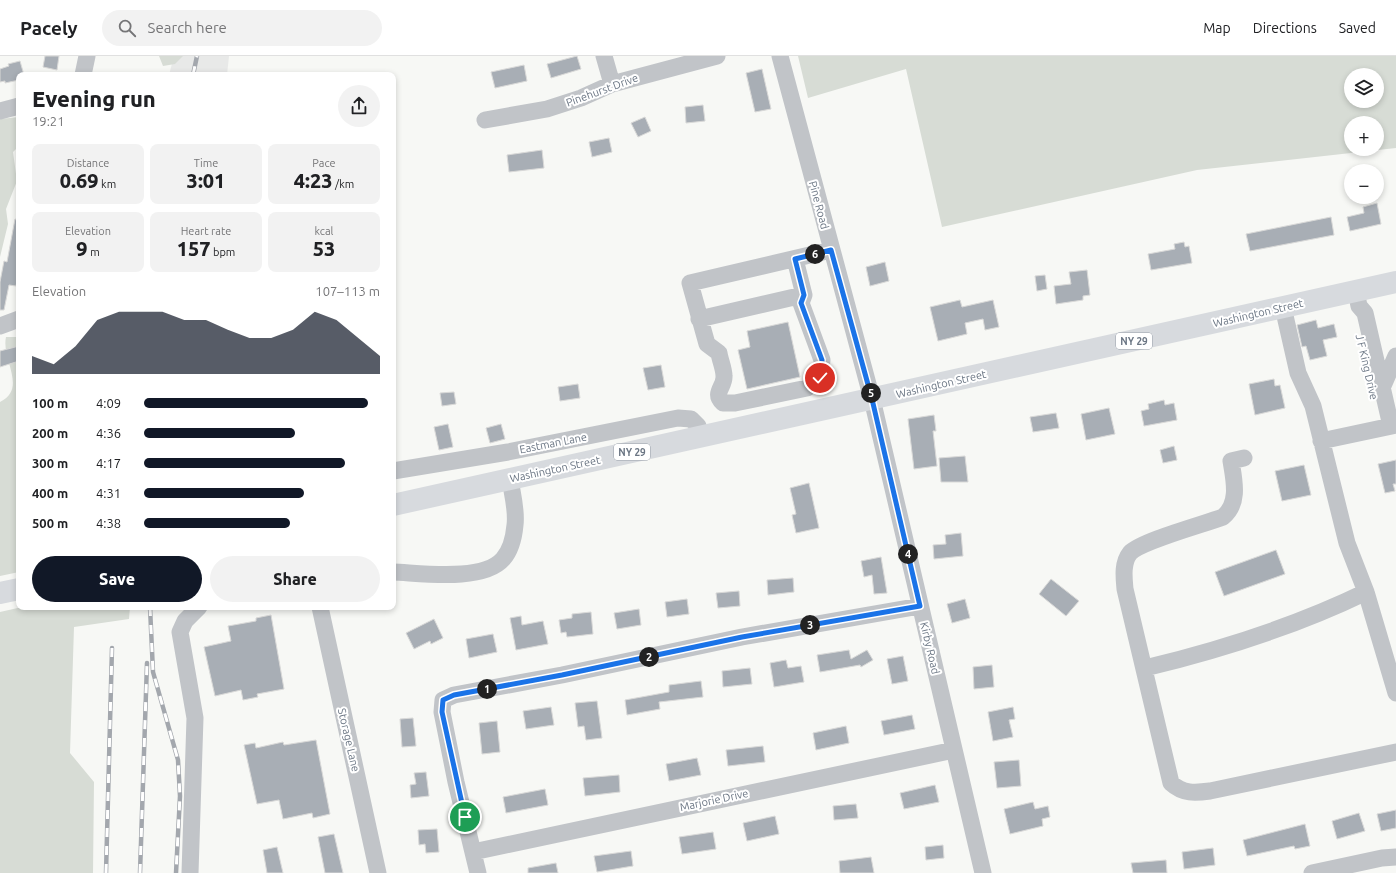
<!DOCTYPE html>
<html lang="en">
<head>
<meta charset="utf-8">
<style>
  body { margin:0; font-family:Ubuntu,sans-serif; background:#f2f2f2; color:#202124; height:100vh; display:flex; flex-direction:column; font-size:15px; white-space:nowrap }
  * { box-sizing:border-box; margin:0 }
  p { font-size:13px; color:#757577 }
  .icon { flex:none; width:22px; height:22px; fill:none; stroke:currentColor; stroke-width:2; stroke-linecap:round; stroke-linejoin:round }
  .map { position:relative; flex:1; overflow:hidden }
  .sheet { position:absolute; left:16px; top:16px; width:380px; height:538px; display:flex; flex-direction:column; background:#fff; border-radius:8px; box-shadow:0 2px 6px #0003 }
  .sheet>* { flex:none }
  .controls { position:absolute; left:1344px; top:12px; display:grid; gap:8px }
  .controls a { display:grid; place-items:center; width:40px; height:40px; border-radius:50%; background:#fff; box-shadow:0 2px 6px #0003; font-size:20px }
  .pin { position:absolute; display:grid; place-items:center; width:34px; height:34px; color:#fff; margin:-17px; border:2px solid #fff; border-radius:50%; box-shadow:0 1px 4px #0007 }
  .km { position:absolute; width:20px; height:20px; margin:-10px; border-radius:50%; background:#222; color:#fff; font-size:11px; line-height:20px; text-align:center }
  .round { display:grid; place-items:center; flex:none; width:42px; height:42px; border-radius:21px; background:#f2f2f2 }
  .summary { display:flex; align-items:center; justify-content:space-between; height:68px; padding:0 16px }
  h1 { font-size:22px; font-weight:800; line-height:30px }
  .stats { display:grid; grid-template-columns:repeat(3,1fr); gap:6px; height:68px; padding:4px 16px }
  .stats div { display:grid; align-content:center; border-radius:8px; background:#f2f2f2; text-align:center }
  .stats b { font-size:20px; font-weight:800 }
  .stats small { font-size:11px; font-weight:400 }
  .stats p { font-size:11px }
  .chart { height:112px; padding:8px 16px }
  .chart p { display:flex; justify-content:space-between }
  .chart svg { width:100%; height:72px; margin-top:4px; fill:#111827; opacity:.7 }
  .button { display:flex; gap:8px; margin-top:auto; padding:8px 16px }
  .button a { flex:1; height:46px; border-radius:24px; background:#111827; color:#fff; font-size:16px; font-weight:800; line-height:46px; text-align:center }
  .button a+a { background:#f2f2f2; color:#202124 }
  ul { padding:0 16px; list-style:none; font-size:13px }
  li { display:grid; grid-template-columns:64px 48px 1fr; align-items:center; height:30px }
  li i { height:10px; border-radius:5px; background:#111827 }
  header { display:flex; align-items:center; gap:24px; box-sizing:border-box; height:56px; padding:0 20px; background:#fff; border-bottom:1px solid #e0e0e0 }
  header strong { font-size:19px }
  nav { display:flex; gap:22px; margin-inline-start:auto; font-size:14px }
  .search { width:280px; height:36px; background:#f2f2f2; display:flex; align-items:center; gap:10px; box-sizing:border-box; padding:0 14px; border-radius:22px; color:#757577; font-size:15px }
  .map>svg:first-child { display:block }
  .built { fill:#e8e9e8 }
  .green { fill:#d7dcd5; fill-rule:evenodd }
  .building { fill:#a8aeb5; stroke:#d9d9d8 }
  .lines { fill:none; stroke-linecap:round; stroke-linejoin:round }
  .minor { stroke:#c1c4c8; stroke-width:17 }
  .highway { stroke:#d7dade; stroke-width:22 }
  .rail-casing { stroke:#a3a7ad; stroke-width:4.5 }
  .rail { stroke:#fff; stroke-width:3; stroke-dasharray:9; stroke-linecap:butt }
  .route-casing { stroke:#fff; stroke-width:8 }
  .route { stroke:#1a73e8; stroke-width:5 }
  .labels { text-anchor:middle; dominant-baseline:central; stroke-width:4; stroke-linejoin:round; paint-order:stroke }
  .shield { fill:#fff; stroke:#979ea8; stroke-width:1 }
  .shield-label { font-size:10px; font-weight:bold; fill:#6a7583 }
  .street-label { font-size:11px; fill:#6a7583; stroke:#fff }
</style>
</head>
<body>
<header>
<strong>Pacely</strong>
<div class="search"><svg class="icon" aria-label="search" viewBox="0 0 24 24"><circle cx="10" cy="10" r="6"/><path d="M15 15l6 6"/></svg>Search here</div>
<nav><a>Map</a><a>Directions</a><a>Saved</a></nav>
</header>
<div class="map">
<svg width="1396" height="817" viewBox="0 0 1396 817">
  <rect width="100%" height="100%" fill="#f7f8f5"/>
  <path class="built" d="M174 0H229L227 19H169Z"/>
  <path class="green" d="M159 0H183L175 8 163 10Z
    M798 0H1396V92L1197 114 942 171 906 13 808 42ZM1351 19H1377V45H1351ZM1351 67H1377V93H1351Z
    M19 61V90L13 96 17 125 6 153 8 168 0 201V63Z
    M6 281H19V516L0 520V346C28 332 1 304 6 281Z
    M22 551H130L129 563 74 571 70 697 94 726 93 817H0V556Z"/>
  <path class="building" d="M45 0H59L57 14 43 11Z
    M577 0 581 13 551 22 547 8Z
    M20 5 24 19H18L19 24 5 27V25L0 26V13L9 10 8 8Z
    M524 9 527 25 495 32 491 16Z
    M762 13 771 53 755 56 746 17Z
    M703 49 705 65 686 67 685 51Z
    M645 61 651 75 638 81 631 67Z
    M609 82 612 96 592 101 589 86Z
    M542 94 544 112 509 116 507 99Z
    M1377 147 1381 168 1350 175 1347 161 1364 157 1363 151Z
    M1331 161 1334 179 1250 195 1246 178Z
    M15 163 19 164V215L16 230 9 229 4 254H0V226L4 205 7 206Z
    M1184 186 1185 191 1189 190 1192 207 1151 214 1148 198 1175 193 1174 188Z
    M885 206 889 225 870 230 866 211Z
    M1087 214 1090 239 1083 240V244L1056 248 1054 230 1071 228 1069 216Z
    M1045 219 1047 233 1037 235 1035 220Z
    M960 244 962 251 993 244 999 271 985 274 983 263 965 267 967 278 938 285 930 251Z
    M1316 264 1318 272 1334 268 1337 281 1323 284 1327 300 1310 304 1306 290 1302 291 1297 269Z
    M788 266 800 321 747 333 738 294 750 291 747 275Z
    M19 290V305L0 311V295Z
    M661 309 665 331 648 334 643 312Z
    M1274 323 1275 330 1280 329 1285 352 1255 359 1249 328Z
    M578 328 580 342 560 345 558 331Z
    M454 336 456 348 442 350 440 337Z
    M1164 344 1165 349 1174 347 1177 364 1144 370 1141 355 1149 353 1148 348Z
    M1109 352 1115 378 1086 384 1081 358Z
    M1056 357 1059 372 1033 376 1030 361Z
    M934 359 936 375H933L937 410 914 413 908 363Z
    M448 368 453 391 439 394 434 371Z
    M501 368 505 383 490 387 486 372Z
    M1174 390 1177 404 1163 407 1160 394Z
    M965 400 968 426H941L939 402Z
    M1396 404V428H1393L1395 435 1385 437 1378 408Z
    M1304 409 1311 439 1282 445 1275 415Z
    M809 427 819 472 796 477 792 459 796 458 790 432Z
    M961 477 963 500 934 503 933 489 946 488 945 479Z
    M1276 494 1285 518 1224 540 1215 516Z
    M881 501 887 537 874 538 872 519 864 521 861 505Z
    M793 522 794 536 768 539 767 524Z
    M1051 523 1079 545 1066 560 1039 538Z
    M739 535 740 550 718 552 716 537Z
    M687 543 689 558 667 561 665 546Z
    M965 543 970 562 952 567 947 548Z
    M639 553 641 569 617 573 614 557Z
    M591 556 593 578 567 581 566 576 561 577 559 564 572 562V558Z
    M271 559 284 633 257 638 258 641 243 644 241 634 215 640 204 591 231 585 228 570 256 565V562Z
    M521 560 522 569 543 565 548 588 516 594 510 562Z
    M434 563 443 582 431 588 430 585 414 593 406 577Z
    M493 578 497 596 469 602 466 583Z
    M849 594 851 603 867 594 873 604 861 611 860 609 820 616 817 599Z
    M903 600 908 625 892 628 887 603Z
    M786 604 788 612 801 610 804 626 774 631 770 607Z
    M992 609 994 631 974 633 973 611Z
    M750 612 752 628 723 631 722 615Z
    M701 625 703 641 659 646 660 653 627 659 625 644 669 636V629Z
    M597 645 602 682 586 684 584 670 578 671 575 647Z
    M551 651 554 669 526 673 523 655Z
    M1013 651 1015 663 1009 664 1013 681 993 685 988 656Z
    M912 659 915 673 884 679 881 665Z
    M413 662 416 690 402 691 400 663Z
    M497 665 500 696 482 698 479 667Z
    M846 670 849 687 816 694 813 677Z
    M316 684 330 758 313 762 312 757 283 763 279 744 257 748 244 689 255 687 256 692 283 686 284 689Z
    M763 690 765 706 728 710 726 694Z
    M697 702 701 719 669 725 666 708Z
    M1019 704 1021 730 997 732 994 706Z
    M426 716 429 740 411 742 410 729 416 728 414 717Z
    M619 719 620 736 585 740 583 722Z
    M935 729 939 746 904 753 900 737Z
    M545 733 548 749 506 757 503 741Z
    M1033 746 1035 753 1048 750 1050 761 1042 763 1043 770 1010 778 1004 753Z
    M856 748 858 762 834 764 833 750Z
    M1396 754V772L1381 775 1377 758Z
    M1359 757 1365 775 1337 783 1332 765Z
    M775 760 779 778 747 785 743 767Z
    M1305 768 1310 790 1295 793 1294 790 1247 800 1243 784Z
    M437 773 439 796 426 797 425 788 419 789 418 774Z
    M713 776 716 793 682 798 679 781Z
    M334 778 343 817H325L318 781Z
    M943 789 944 802 926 804 925 791Z
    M277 791 283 817H267L263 794Z
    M1213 792 1215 809 1184 813 1182 796Z
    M631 795 633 810 597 816 594 800Z
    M871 801 874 817H840L839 805Z
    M1166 804 1167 817H1133L1131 807Z
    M556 807 558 817H528V812Z"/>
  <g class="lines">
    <path class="minor" d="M604 0 612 28
      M780 0 872 343 983 817
      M83 19 87 0
      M0 55 19 50
      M485 64 547 53 581 42 612 28 717 0
      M795 203 804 239 801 247 822 304 820 322 807 332 735 347H723C712 337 725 331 724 320 724 313 720 304 719 297L707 288 690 227 831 194
      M1356 235 1359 250 1365 257 1391 370
      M1283 251 1298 317 1313 350 1347 487 1366 536 1396 637
      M699 263 803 239
      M0 270 19 263
      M1382 332 1396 300
      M1321 385 1396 369
      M1244 402 1231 405C1234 424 1240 447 1223 461 1205 468 1141 485 1130 497 1122 507 1124 522 1125 533L1171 727C1183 738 1195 737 1210 735L1396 696
      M393 415 508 396 678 362 691 363 698 370 701 381
      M393 516C421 517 483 526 503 503 511 494 514 480 515 469 517 454 512 437 510 423
      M320 551 378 817
      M1145 612C1220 594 1296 570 1366 536
      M473 796 954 694
      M190 817 195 662 180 576 185 565 199 551
      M478 817 456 726 442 656 443 644 454 639 562 619 742 581 920 550
      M1312 817 1382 802 1396 801"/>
    <path class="highway" d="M393 449 1396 226
      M0 537 19 533"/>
    <g class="rail-casing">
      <path id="rail" d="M193 19 197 0
        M150 551 153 616 178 704 180 740 176 817
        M106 817 112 592
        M140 817 147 607"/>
    </g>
    <use href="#rail" class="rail"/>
  </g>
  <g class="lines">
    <g class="route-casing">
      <path id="route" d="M465 761 442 656 443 644 454 639 562 619 742 581 920 550 872 343 831 194 795 203 804 239 801 247 822 304 820 322"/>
    </g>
    <use href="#route" class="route"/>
  </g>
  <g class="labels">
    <g class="shield">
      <rect x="1116" y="277" width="36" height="16" rx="3"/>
      <rect x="614" y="388" width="36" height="16" rx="3"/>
    </g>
    <g class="shield-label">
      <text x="1134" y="285">NY 29</text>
      <text x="632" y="396">NY 29</text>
    </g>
    <g class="street-label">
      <text transform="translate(602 34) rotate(-20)">Pinehurst Drive</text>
      <text transform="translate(819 149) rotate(75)">Pine Road</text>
      <text transform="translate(1258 257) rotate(-13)">Washington Street</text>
      <text transform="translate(1367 311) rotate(77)">J F King Drive</text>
      <text transform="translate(941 328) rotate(-13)">Washington Street</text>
      <text transform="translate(553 387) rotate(-11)">Eastman Lane</text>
      <text transform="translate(555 413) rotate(-12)">Washington Street</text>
      <text transform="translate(930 592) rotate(77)">Kirby Road</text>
      <text transform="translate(349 684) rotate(77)">Storage Lane</text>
      <text transform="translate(714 744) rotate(-12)">Marjorie Drive</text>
    </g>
  </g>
</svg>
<div class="controls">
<a><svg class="icon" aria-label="layers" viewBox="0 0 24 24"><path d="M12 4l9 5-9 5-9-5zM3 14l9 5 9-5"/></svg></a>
<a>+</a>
<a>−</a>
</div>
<div class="pin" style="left:465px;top:761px;background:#1e9e55"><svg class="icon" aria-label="arrive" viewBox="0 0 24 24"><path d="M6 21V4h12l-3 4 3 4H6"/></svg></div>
<div class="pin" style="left:820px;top:322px;background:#d93025"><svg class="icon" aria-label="check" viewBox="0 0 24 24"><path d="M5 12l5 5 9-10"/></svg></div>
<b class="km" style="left:487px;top:633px">1</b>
<b class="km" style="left:649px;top:601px">2</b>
<b class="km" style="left:810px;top:569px">3</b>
<b class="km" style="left:908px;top:498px">4</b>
<b class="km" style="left:871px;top:337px">5</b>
<b class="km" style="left:815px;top:198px">6</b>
<section class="sheet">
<div class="summary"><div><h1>Evening run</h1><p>19:21</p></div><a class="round"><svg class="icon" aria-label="share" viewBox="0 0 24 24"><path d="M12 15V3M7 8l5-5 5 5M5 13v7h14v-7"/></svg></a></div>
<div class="stats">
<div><p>Distance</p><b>0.69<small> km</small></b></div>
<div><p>Time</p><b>3:01</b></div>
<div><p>Pace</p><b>4:23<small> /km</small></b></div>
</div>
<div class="stats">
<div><p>Elevation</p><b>9<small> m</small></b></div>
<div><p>Heart rate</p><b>157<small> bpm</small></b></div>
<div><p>kcal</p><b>53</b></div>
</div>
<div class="chart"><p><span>Elevation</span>107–113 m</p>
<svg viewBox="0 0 160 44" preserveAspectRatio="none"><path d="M0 44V33L10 38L20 27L30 11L40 6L50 6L60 6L70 11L80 11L90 17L100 22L110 22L120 17L130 6L140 11L150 22L160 33V44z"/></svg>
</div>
<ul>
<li><b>100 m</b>4:09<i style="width:95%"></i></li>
<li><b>200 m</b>4:36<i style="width:64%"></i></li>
<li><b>300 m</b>4:17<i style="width:85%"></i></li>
<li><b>400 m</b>4:31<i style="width:68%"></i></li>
<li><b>500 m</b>4:38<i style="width:62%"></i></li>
</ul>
<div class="button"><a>Save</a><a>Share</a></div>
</section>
</div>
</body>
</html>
